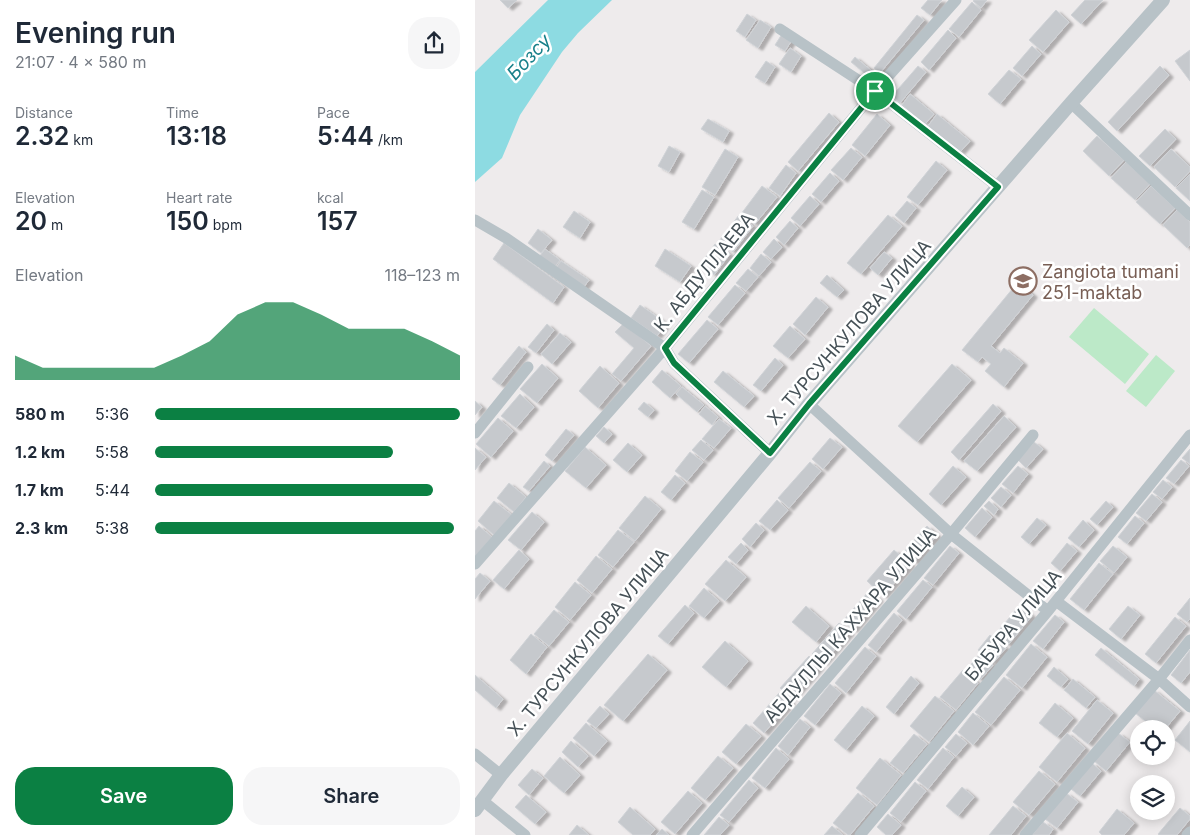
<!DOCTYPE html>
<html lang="en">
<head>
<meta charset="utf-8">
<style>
  body { margin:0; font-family:Inter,sans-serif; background:#f6f6f7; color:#1f2937; height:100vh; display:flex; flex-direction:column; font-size:19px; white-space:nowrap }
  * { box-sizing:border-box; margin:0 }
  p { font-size:16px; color:#747a83 }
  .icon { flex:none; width:28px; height:28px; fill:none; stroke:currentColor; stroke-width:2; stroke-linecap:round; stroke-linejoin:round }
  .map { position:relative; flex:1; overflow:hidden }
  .sheet { display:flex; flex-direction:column; background:#fff; width:475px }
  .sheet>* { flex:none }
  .fabs { position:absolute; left:655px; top:720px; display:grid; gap:10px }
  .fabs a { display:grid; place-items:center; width:45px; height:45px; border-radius:50%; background:#fff; box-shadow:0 2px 12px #0003; font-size:25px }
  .pin { position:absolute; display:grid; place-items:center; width:42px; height:42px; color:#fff; margin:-21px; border:2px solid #fff; border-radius:50%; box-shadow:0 1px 5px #0007 }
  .round { display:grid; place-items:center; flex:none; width:52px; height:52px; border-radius:20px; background:#f6f6f7 }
  .summary { display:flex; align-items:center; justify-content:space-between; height:85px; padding:0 15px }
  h1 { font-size:28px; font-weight:600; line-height:38px }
  .stats { display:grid; grid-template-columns:repeat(3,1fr); gap:8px; height:85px; padding:5px 15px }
  .stats div { display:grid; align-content:center }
  .stats b { font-size:25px; font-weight:600 }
  .stats small { font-size:14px; font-weight:400 }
  .stats p { font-size:14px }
  .chart { height:140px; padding:10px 15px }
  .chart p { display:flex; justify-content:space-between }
  .chart svg { width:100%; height:90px; margin-top:5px; fill:#0b8043; opacity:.7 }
  .primary-button { display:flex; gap:10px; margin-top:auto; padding:10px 15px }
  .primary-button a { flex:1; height:58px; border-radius:20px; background:#0b8043; color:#fff; font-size:20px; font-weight:600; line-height:58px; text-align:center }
  .primary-button a+a { background:#f6f6f7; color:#1f2937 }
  ul { padding:0 15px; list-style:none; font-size:16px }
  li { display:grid; grid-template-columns:80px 60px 1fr; align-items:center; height:38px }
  li i { height:12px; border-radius:6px; background:#0b8043 }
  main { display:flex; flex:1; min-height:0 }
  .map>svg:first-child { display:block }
  .green { fill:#bce9c8 }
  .water { fill:#8ddbe2 }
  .building { fill:#c6c9cd; stroke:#d0d3d7; filter:url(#shadow) }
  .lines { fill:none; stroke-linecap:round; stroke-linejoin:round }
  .minor { stroke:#b8c2c7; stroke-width:11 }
  .tertiary { stroke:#b8c2c7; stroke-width:14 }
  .route-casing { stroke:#fff; stroke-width:10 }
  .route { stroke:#0b8043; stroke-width:6 }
  .labels { text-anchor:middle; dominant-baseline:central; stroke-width:5; stroke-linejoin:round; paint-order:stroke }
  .education-label { font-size:18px; fill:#785e54; stroke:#fff; text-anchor:start }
  .street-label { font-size:18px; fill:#465157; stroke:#fff }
  .water-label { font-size:19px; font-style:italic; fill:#18808a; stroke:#fff }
</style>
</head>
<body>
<main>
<section class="sheet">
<div class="summary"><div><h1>Evening run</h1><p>21:07 · 4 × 580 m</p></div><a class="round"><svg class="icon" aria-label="share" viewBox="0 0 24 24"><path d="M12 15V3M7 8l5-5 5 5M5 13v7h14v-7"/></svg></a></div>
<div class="stats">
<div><p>Distance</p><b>2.32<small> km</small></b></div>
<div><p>Time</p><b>13:18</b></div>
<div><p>Pace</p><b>5:44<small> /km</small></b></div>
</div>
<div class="stats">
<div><p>Elevation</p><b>20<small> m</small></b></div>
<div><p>Heart rate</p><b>150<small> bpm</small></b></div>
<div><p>kcal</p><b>157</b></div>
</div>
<div class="chart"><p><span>Elevation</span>118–123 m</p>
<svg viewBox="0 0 160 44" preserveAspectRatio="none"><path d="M0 44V32L10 38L20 38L30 38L40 38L50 38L60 32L70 25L80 12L90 6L100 6L110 12L120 19L130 19L140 19L150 25L160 32V44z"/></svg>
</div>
<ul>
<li><b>580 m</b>5:36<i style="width:100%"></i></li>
<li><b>1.2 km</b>5:58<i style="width:78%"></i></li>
<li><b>1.7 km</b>5:44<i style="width:91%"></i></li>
<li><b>2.3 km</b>5:38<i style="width:98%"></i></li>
</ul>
<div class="primary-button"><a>Save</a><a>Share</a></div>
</section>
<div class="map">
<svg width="715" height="835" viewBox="0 0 715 835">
  <defs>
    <filter id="shadow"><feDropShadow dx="4.5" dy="2.5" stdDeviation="1" flood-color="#0004"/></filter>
  </defs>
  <rect width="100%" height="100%" fill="#eeebec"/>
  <path class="green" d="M619 308 674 354 650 384 594 337Z
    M681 355 700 371 671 407 651 391Z"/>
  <path class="water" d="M73 0H137L103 33 87 52 45 115 27 158 0 182V72Z"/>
  <path class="building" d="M25 0H42L33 8Z
    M453 0H467L455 15 446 8Z
    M499 0H512L506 8 498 1Z
    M610 0H628L606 24 596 15Z
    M497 2 506 10 484 37 474 29Z
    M581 10 594 22 568 52 554 40Z
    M272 14 281 20 270 37 261 31Z
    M442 15 449 20 405 73 399 68Z
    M285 20 296 27 283 48 271 40Z
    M473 30 481 38 454 70 446 62Z
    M307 34 317 40 310 51 300 45Z
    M557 46 566 54 547 76 538 68Z
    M315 48 326 56 316 72 304 64Z
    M715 50V81L700 61Z
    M380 57 403 76 399 81 376 62Z
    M291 61 300 67 290 83 280 77Z
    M443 66 451 72 425 103 417 96Z
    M685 66 694 75 642 131 633 122Z
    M534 70 546 79 525 104 513 94Z
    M435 94 459 114 450 124 427 105Z
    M354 113 364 122 323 171 313 162Z
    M402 114 415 125 390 156 377 145Z
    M462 114 495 141 485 152 453 126Z
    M233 119 254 131 248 142 226 129Z
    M690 129 701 139 675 166 664 156Z
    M622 136 649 160 634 176 608 151Z
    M194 146 205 152 194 172 183 166Z
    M376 148 387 157 368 180 356 170Z
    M250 149 263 157 240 195 227 187Z
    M696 149 715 167V171L700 187 679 167Z
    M461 161 472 170 443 205 432 197Z
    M651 162 675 184 660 200 636 178Z
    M311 165 321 173 305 196 294 188Z
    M355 173 364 181 346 202 337 194Z
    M715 174V201L701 188Z
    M287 186 302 197 280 224 266 214Z
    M676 186 700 208 685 224 661 202Z
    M227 190 239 197 219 229 207 222Z
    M335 196 344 204 325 226 316 218Z
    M432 201 441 208 429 223 420 215Z
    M702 210 715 222V245L712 248 688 225Z
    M99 211 115 222 105 238 88 227Z
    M264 215 278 226 258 252 244 241Z
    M413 215 427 226 386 274 372 263Z
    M315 221 323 228 309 245 301 237Z
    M63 229 77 240 66 253 53 243Z
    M299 239 307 247 296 259 288 252Z
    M29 243 89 287 78 303 18 259Z
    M240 244 255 254 239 275 225 265Z
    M70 249 85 260 79 268 64 257Z
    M190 249 216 266 205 282 180 266Z
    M409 252 417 258 403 275 395 268Z
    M286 254 296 262 284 276 275 268Z
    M86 261 114 280 108 288 81 268Z
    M273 269 283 277 271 291 261 283Z
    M352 275 369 290 362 297 345 283Z
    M543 282 558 295 516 346 525 353 529 348 548 363 529 387 510 371 516 364 507 357 503 362 487 350Z
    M260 285 270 293 243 325 233 317Z
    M341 297 353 307 330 335 318 324Z
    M165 305 191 323 182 336 156 318Z
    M232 320 243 329 214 363 203 354Z
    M149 323 176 346 146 381 137 374 159 348 140 332Z
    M72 324 79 330 61 353 53 347Z
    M315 326 330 339 313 358 298 346Z
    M85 333 96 342 77 364 66 354Z
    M44 346 51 352 25 385 17 379Z
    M300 358 308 365 286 391 278 385Z
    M67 364 83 378 62 403 45 389Z
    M477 364 496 380 442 442 423 426Z
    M125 366 144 383 123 408 104 391Z
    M187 370 206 386 195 398 177 382Z
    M248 371 279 396 269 407 239 382Z
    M207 387 229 405 222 412 201 394Z
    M45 394 59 407 41 428 26 416Z
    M0 401 7 407 0 415Z
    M169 402 179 410 173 417 163 409Z
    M518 404 526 411 484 460 476 452Z
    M230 406 243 417 237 425 224 414Z
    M529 416 541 427 502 471 489 461Z
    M23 418 38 431 16 457 1 444Z
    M244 419 256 428 239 448 227 439Z
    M129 427 137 434 129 443 121 436Z
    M91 429 99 435 77 461 70 455Z
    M355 438 367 447 348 469 337 459Z
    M226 440 238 450 229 460 217 450Z
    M559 442 568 449 551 468 543 460Z
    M153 443 167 455 152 472 138 460Z
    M110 447 131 465 111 488 90 471Z
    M0 448 11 457 0 470Z
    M715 449V464L707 458Z
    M215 452 228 462 212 481 200 471Z
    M706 460 714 466 699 484 691 478Z
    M69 461 75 466 54 491 48 487Z
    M335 462 346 471 314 508 303 498Z
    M478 466 491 477 466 505 454 494Z
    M543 466 553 474 538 493 527 484Z
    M200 475 210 483 196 500 186 492Z
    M688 480 697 487 687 499 678 492Z
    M34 483 51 497 39 512 22 498Z
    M526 487 536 495 526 507 516 498Z
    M677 494 687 502 671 521 661 513Z
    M170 496 186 509 160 541 144 528Z
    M302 500 313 510 295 530 284 521Z
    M19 501 37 515 20 536 3 521Z
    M514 501 523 509 519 515 509 506Z
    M631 501 638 507 622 525 615 519Z
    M507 508 517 517 500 537 490 528Z
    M57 512 69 522 46 550 33 540Z
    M660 516 669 523 652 544 643 537Z
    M562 518 571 525 554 544 546 537Z
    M608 520 619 530 604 547 593 538Z
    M281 523 289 530 275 547 267 539Z
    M4 526 17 537 0 557V531Z
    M452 526 462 535 439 562 428 553Z
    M143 530 159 542 138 567 123 555Z
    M266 543 273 550 261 564 253 557Z
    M592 543 602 551 585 571 576 563Z
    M475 546 484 553 458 585 449 578Z
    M638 546 652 557 639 573 625 561Z
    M44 550 54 559 29 589 18 580Z
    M419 550 436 564 408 596 392 581Z
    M121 556 137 569 117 593 102 580Z
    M251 560 271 577 250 601 230 584Z
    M624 563 638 574 609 610 595 599Z
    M5 573 15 581 0 599V579Z
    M448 580 457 587 431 619 422 611Z
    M100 582 116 595 95 620 80 607Z
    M229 588 244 601 229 618 214 606Z
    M394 591 404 599 378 630 368 621Z
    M715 598V619L712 622 702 614Z
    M210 605 219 613 193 644 183 636Z
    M545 605 557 616 533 645 520 635Z
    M331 606 354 626 341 642 317 622Z
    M653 606 665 615 646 639 634 629Z
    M79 610 94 622 74 646 59 634Z
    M419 613 427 620 401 652 393 645Z
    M580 615 589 622 568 649 558 641Z
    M700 617 711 626 681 663 670 654Z
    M364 623 375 632 348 663 337 654Z
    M56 634 72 647 51 674 35 660Z
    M515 635 531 648 518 663 503 650Z
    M250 641 273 661 251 687 227 667Z
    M556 644 572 657 547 688 531 675Z
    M390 647 401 656 371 693 360 683Z
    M626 648 664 679 659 686 620 655Z
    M715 650V672L706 683 696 675Z
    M173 654 192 670 148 721 129 705Z
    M505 654 518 665 505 680 492 669Z
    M334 656 345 666 317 698 305 688Z
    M579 667 593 679 586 687 572 676Z
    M488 670 503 683 481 710 465 697Z
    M0 675 28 699 21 708 0 690Z
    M436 676 444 683 419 714 411 707Z
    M529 677 545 690 516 725 500 712Z
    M598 679 620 697 611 708 589 690Z
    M355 684 366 693 340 725 329 716Z
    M679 690 705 711 690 729H680L660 713Z
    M305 692 316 702 289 733 278 723Z
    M460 696 479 711 454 742 435 726Z
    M622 700 638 713 613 744 597 731Z
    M580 703 598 718 582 737 564 723Z
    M125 706 134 714 121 728 112 721Z
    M387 706 399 716 371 750 359 740Z
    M498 713 514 726 498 745 483 732Z
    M325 719 335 727 313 755 303 746Z
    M715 721V752L700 740Z
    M111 723 132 741 119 756 98 738Z
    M271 724 286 736 261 764 247 752Z
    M592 733 610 748 582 782 564 767Z
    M643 733 655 742 631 771 619 761Z
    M439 734 452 744 428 773 415 763Z
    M481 734 492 743 481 756 470 747Z
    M96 741 113 756 103 767 87 752Z
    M301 748 314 759 290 788 277 778Z
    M468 748 479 757 453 789 442 780Z
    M243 756 258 768 230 800 216 788Z
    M85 757 105 775 89 793 69 776Z
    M405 758 426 775 402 805 381 788Z
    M617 763 626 771 605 796 596 789Z
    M57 769 68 778 54 795 43 785Z
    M564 771 580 784 554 815 538 802Z
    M274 780 283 788 254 822 245 815Z
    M440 782 451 791 426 822 415 813Z
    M487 787 499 797 483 816 471 806Z
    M213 791 227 803 200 834 186 822Z
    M383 793 399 806 375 835H373L358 823Z
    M591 793 603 802 582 828 570 819Z
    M51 795 71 812 60 824 40 807Z
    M538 806 551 816 536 835H514Z
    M155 807 180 829 175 835H158L143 822Z
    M705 808 715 816V819L702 835H684L683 834Z
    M642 809 659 823 649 835H627L624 832Z
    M413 814 426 825 417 835H411L402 827Z
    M244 817 254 825 245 835H229Z
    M568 822 578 829 574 835H557Z
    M102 825 114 835H94Z
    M357 826 368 835H349Z
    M187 829 194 835H181Z"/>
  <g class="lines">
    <path class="minor" d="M305 29 400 91 523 187
      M596 103 715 215
      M0 220 31 238 190 348 199 363 295 453
      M334 404 476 534 573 611
      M0 433 53 367
      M0 564 190 348 400 91 481 0
      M581 601 684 679 715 707
      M0 754 26 775
      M7 800 50 835
      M217 835 476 534 558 435
      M385 835 573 611 715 435
      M550 835 684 679 715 640
      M712 835 715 832"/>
    <path class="tertiary" d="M0 810 26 775 295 453 334 404 596 103 688 0"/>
  </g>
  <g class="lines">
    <g class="route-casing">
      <path id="route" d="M400 91 523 187 334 404 295 453 199 363 190 348Z"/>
    </g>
    <use href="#route" class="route"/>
  </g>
  <defs>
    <g id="school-ring" transform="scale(1.4375)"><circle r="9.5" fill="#fff" stroke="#8d6e63" stroke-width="1.5"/><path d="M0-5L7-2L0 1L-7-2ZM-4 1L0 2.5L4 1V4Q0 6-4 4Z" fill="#8d6e63"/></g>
  </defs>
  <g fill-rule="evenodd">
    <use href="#school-ring" x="548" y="281"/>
  </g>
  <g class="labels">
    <g class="education-label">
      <text x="567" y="271">Zangiota tumani<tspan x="567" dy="21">251-maktab</tspan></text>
    </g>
    <g class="street-label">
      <text transform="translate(229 272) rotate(-51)">К. АБДУЛЛАЕВА</text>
      <text transform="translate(374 332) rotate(-49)">Х. ТУРСУНКУЛОВА УЛИЦА</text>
      <text transform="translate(375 625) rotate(-49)">АБДУЛЛЫ КАХХАРА УЛИЦА</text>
      <text transform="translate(538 625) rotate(-50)">БАБУРА УЛИЦА</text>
      <text transform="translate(113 642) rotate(-50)">Х. ТУРСУНКУЛОВА УЛИЦА</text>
    </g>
    <g class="water-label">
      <text transform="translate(54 57) rotate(-47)">Бозсу</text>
    </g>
  </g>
</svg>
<div class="fabs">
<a><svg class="icon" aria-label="locate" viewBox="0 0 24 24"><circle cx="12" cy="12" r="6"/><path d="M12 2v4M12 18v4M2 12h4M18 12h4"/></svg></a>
<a><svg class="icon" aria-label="layers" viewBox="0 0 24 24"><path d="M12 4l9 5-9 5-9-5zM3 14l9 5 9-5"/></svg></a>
</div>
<div class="pin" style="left:400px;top:91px;background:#1e9e55"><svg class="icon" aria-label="arrive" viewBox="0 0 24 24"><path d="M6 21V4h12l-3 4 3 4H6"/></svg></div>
</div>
</main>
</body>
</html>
